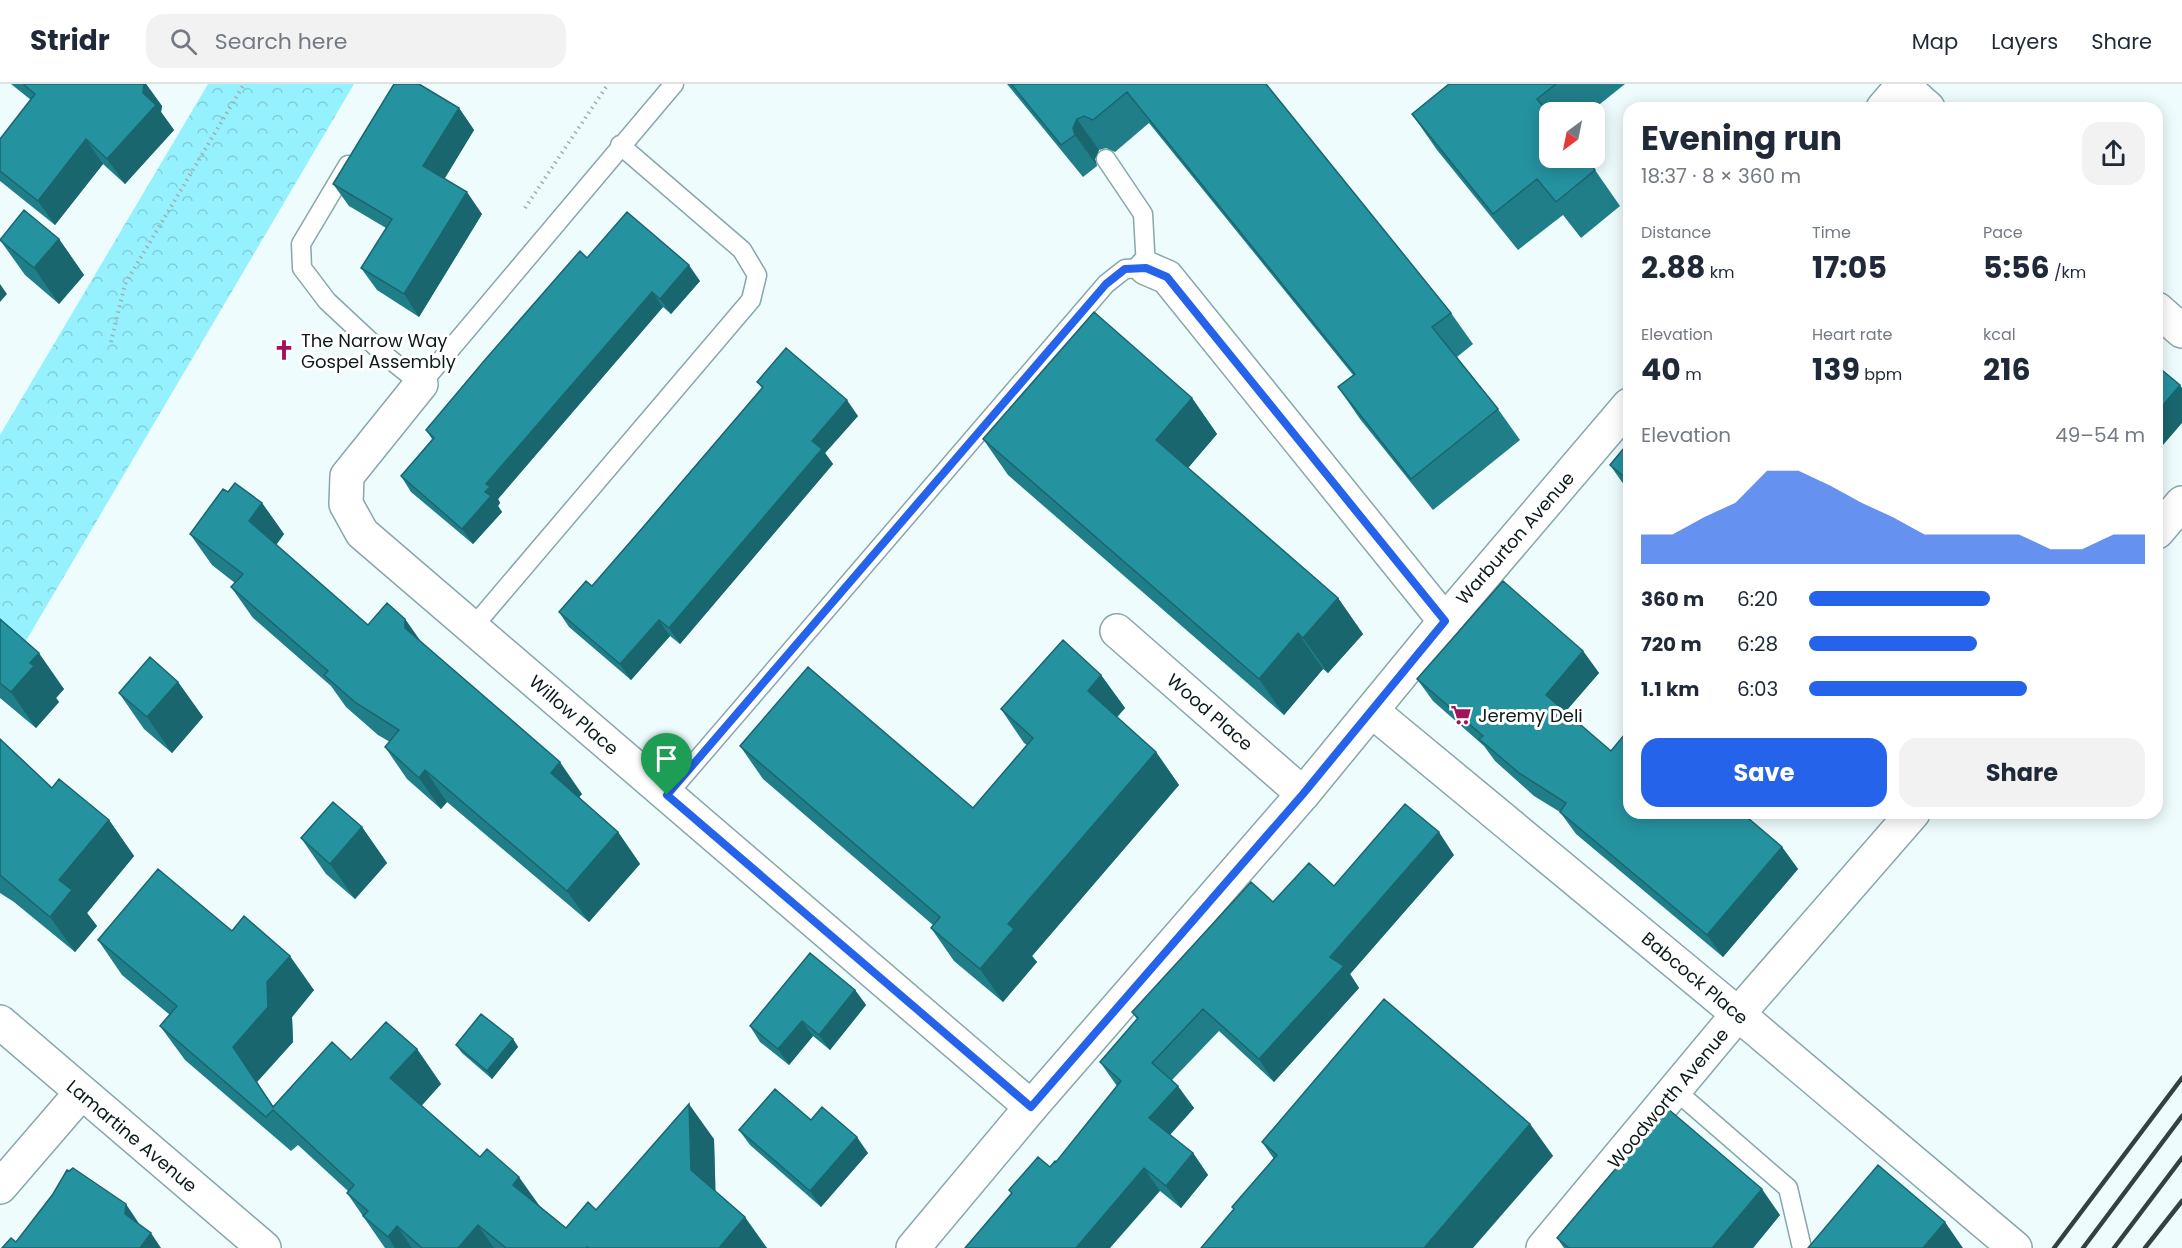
<!DOCTYPE html>
<html lang="en">
<head>
<meta charset="utf-8">
<style>
  body { margin:0; font-family:Poppins,sans-serif; background:#f2f2f3; color:#1f2937; height:100vh; display:flex; flex-direction:column; font-size:22px; white-space:nowrap }
  * { box-sizing:border-box; margin:0 }
  p { font-size:20px; color:#747a83 }
  .icon { flex:none; width:33px; height:33px; fill:none; stroke:currentColor; stroke-width:2; stroke-linecap:round; stroke-linejoin:round }
  .map { position:relative; flex:1; overflow:hidden }
  .panel { position:absolute; left:1623px; top:18px; width:540px; height:717px; display:flex; flex-direction:column; background:#fff; border-radius:18px; box-shadow:0 3px 15px #0003 }
  .panel>* { flex:none }
  .needle { width:39px; rotate:212deg }
  .tools { position:absolute; left:1539px; top:18px; display:grid; gap:12px }
  .tools a { display:grid; place-items:center; width:66px; height:66px; border-radius:12px; background:#fff; box-shadow:0 3px 15px #0003; font-size:30px }
  .pin { position:absolute; display:grid; place-items:center; width:51px; height:51px; color:#fff; margin:-62px -26px; border-radius:50% 50% 50% 0; rotate:-45deg; box-shadow:0 0 6px #0007 }
  .pin .icon { rotate:45deg }
  .round { display:grid; place-items:center; flex:none; width:63px; height:63px; border-radius:18px; background:#f2f2f3 }
  .head { display:flex; align-items:center; justify-content:space-between; height:102px; padding:0 18px }
  h1 { font-size:33px; font-weight:700; line-height:45px }
  .stats { display:grid; grid-template-columns:repeat(3,1fr); gap:9px; height:102px; padding:6px 18px }
  .stats div { display:grid; align-content:center }
  .stats b { font-size:30px; font-weight:700 }
  .stats small { font-size:16px; font-weight:400 }
  .stats p { font-size:16px }
  .chart { height:168px; padding:12px 18px }
  .chart p { display:flex; justify-content:space-between }
  .chart svg { width:100%; height:108px; margin-top:6px; fill:#2563eb; opacity:.7 }
  .primary-button { display:flex; gap:12px; margin-top:auto; padding:12px 18px }
  .primary-button a { flex:1; height:69px; border-radius:18px; background:#2563eb; color:#fff; font-size:24px; font-weight:700; line-height:69px; text-align:center }
  .primary-button a+a { background:#f2f2f3; color:#1f2937 }
  ul { padding:0 18px; list-style:none; font-size:20px }
  li { display:grid; grid-template-columns:96px 72px 1fr; align-items:center; height:45px }
  li i { height:15px; border-radius:8px; background:#2563eb }
  header { display:flex; align-items:center; gap:36px; box-sizing:border-box; height:84px; padding:0 30px; background:#fff; border-bottom:2px solid #e0e1e3 }
  header strong { font-size:28px }
  nav { display:flex; gap:33px; margin-inline-start:auto; font-size:21px }
  .search { width:420px; height:54px; background:#f2f2f3; display:flex; align-items:center; gap:15px; box-sizing:border-box; padding:0 21px; border-radius:18px; color:#747a83; font-size:22px }
  .map>svg:first-child { display:block }
  .park { fill:url(#park-crowns) }
  .lines { fill:none; stroke-linecap:round; stroke-linejoin:round }
  .lane-casing { stroke:#87a7ac; stroke-width:21 }
  .street-casing { stroke:#87a7ac; stroke-width:36 }
  .secondary-casing { stroke:#87a7ac; stroke-width:36 }
  .path { stroke:#a1afb0; stroke-width:4; stroke-dasharray:1.5 4.5; stroke-linecap:butt }
  .lane { stroke:#fff; stroke-width:18 }
  .street { stroke:#fff; stroke-width:33 }
  .secondary { stroke:#fff; stroke-width:33 }
  .rail { stroke:#344142; stroke-width:4.5 }
  .wall { fill:#207e89 }
  .shaded-wall { fill:#1a666f }
  .building { fill:#25929f; stroke:#1a666f; stroke-width:1.5 }
  .route-casing { stroke:#fff; stroke-width:12 }
  .route { stroke:#2563eb; stroke-width:8 }
  .labels { text-anchor:middle; dominant-baseline:central; stroke-width:6; stroke-linejoin:round; paint-order:stroke }
  .poi-label { font-size:18px; fill:#0d1a1b; stroke:#fff; text-anchor:start }
  .street-label { font-size:18px; fill:#0d1a1b; stroke:#fff }
</style>
</head>
<body>
<header>
<strong>Stridr</strong>
<div class="search"><svg class="icon" aria-label="search" viewBox="0 0 24 24"><circle cx="10" cy="10" r="6"/><path d="M15 15l6 6"/></svg>Search here</div>
<nav><a>Map</a><a>Layers</a><a>Share</a></nav>
</header>
<div class="map">
<svg width="2182" height="1164" viewBox="0 0 2182 1164">
  <defs>
    <pattern id="park-crowns" width="20" height="18" patternUnits="userSpaceOnUse" patternTransform="scale(1.5)"><rect width="20" height="18" fill="#96f1fe"/><path d="M2 6a3 3 0 1 1 6 0M12 15a3 3 0 1 1 6 0" fill="none" stroke="#80ced9"/></pattern>
  </defs>
  <rect width="100%" height="100%" fill="#eefcfe"/>
  <path class="park" d="M208 0H354L0 601V351Z"/>
  <g class="lines">
    <g class="lane-casing">
      <path id="lane" d="M348 81 301 160 302 184 327 217 386 272 421 300 674 0
        M473 543 751 216 757 191 742 166 620 61
        M667 711 1106 200 1125 185 1146 184 1143 130 1106 75
        M1675 1006 1788 1104 1802 1164"/>
    </g>
    <g class="street-casing">
      <path id="street" d="M1901 0 1928 24
        M1146 184 1167 193 1445 537
        M2157 225 2182 247
        M421 300 347 392 346 420 362 449 1031 1023
        M2157 448 2182 419
        M1117 547 1303 710
        M1372 627 1738 930 2015 1164
        M0 938 264 1164
        M0 1103 81 1009
        M1543 1164 1738 930 1913 729"/>
    </g>
    <g class="secondary-casing">
      <path id="secondary" d="M1883 24 1904 0
        M913 1164 1031 1023 1303 710 1445 537 1629 321"/>
    </g>
    <path class="path" d="M525 124 608 0
      M111 258 125 200 244 0"/>
    <use href="#lane" class="lane"/>
    <use href="#street" class="street"/>
    <use href="#secondary" class="secondary"/>
    <path class="rail" d="M2054 1164 2182 994
      M2083 1164 2182 1032
      M2114 1164 2182 1074
      M2145 1164 2182 1117"/>
  </g>
  <path class="wall" d="M11 0H146L162 22 161 28 174 46 125 100 103 80 55 141 0 97V55L31 16Z
    M1007 0H1266L1451 229 1473 260 1457 273 1498 325 1520 356 1433 426 1360 335 1338 303 1353 291 1149 39 1115 68 1106 64 1099 66 1095 75 1097 82 1083 93Z
    M1449 0H1625L1590 28H1550V74L1595 86 1620 122 1581 154 1563 131 1518 166 1437 66 1412 30Z
    M459 24 474 46 444 95 482 130 419 233 377 206 361 184 386 144 349 122 333 100Z
    M59 155 84 191 59 220 25 191 0 156Z
    M587 174 700 197 671 230 663 223 498 415 500 419 498 422 502 428 473 460 411 408 401 392 432 355 426 346Z
    M757 298 858 332 825 369 833 380 680 560 670 552 631 596 569 543 559 528 592 502 762 304Z
    M1192 314 1217 350 1188 384 1338 514 1363 550 1328 589 1323 585 1284 631 1008 391 983 355Z
    M1629 358V408L1610 381Z
    M228 408 262 419 284 450 276 461 368 541 405 535 420 557 582 710 579 713 618 748 640 780 589 838 447 718 441 725 407 695 385 663 390 658 378 651 346 623 331 602 253 534 231 503 235 499 212 481 190 450Z
    M0 535 64 605 56 614 59 618 36 644 0 614Z
    M1583 567 1599 589 1565 628 1611 667 1782 763 1798 785 1723 873 1576 750 1560 728 1534 712 1495 677 1484 662 1433 617 1417 595Z
    M1101 591 1125 624 1117 633 1156 668 1179 701 1032 872 1037 878 1003 918 954 877 931 844 933 841 763 695 740 662 973 724 1027 661 1024 659 1001 625Z
    M178 598 203 633 172 669 144 645 119 609Z
    M0 655 52 704 109 736 134 772 87 829 97 842 75 868 14 818 0 809Z
    M362 743 387 779 355 815 326 790 301 754Z
    M1454 771 1350 890 1359 904 1274 998 1219 947 1172 996 1194 1024 1170 1051 1193 1069 1208 1091 1181 1124 1160 1107 984 1142 1011 1109 1009 1106 1050 1083 1056 1078 1117 1002 1100 978 1137 935 1132 928 1273 818Z
    M232 847 314 906 292 933 293 958 257 998 273 1022 351 976 417 965 441 1000 421 1022 480 1073 566 1144 714 1055 715 1107 767 1164H385L347 1109 348 1107 298 1061 291 1067 185 976 160 942 170 931 122 891 98 856Z
    M855 906 866 921 830 966 813 952 789 981 760 958 750 942Z
    M513 955 518 963 492 995 462 969 456 961Z
    M811 1036 868 1069 821 1123 750 1061 739 1046Z
    M1530 1040 1553 1072 1234 1125 1232 1123 1274 1075 1262 1058Z
    M1780 1131 1753 1164H1564L1557 1154Z"/>
  <path class="shaded-wall" d="M144 0H146L162 22 161 28 174 46 125 100 107 75 143 9Z
    M459 24 474 46 439 104 423 82Z
    M1077 35 1099 66 1095 75 1097 82 1075 51 1073 44Z
    M86 55 103 80 55 141 38 117Z
    M467 108 482 130 419 233 404 210Z
    M59 155 84 191 59 220 34 184Z
    M689 181 700 197 671 230 660 215Z
    M0 200 7 210 0 218Z
    M652 208 663 223 498 415 500 419 498 422 502 428 473 460 462 445 486 400Z
    M2180 301 2182 304V339L2157 368V328Z
    M1192 314 1217 350 1181 392 1156 356Z
    M847 316 858 332 825 369 833 380 680 560 669 544 812 357Z
    M262 419 284 450 271 468 249 437Z
    M1338 514 1363 550 1328 589 1303 554Z
    M405 535 427 566 405 544Z
    M659 536 670 552 631 596 620 580Z
    M1298 549 1323 585 1284 631 1259 595Z
    M1583 567 1599 589 1561 633 1546 611Z
    M39 569 64 605 56 614 59 618 36 644 11 608 30 579Z
    M1101 591 1125 624 1111 640 1088 607Z
    M178 598 203 633 172 669 147 633Z
    M1156 668 1179 701 1032 872 1037 878 1003 918 980 885 1008 840Z
    M560 678 582 710 573 720 551 689Z
    M425 686 447 718 441 725 419 694Z
    M109 736 134 772 87 829 97 842 75 868 50 833 59 796Z
    M362 743 387 779 355 815 330 780Z
    M618 748 640 780 589 838 567 807Z
    M1439 748 1454 771 1350 890 1359 904 1274 998 1259 975 1330 873Z
    M1782 763 1798 785 1723 873 1707 851Z
    M290 872 314 906 292 933 293 958 257 998 280 1033 233 963 267 898Z
    M855 906 866 921 830 966 819 951Z
    M802 937 813 952 789 981 778 965Z
    M513 955 518 963 492 995 487 987Z
    M417 965 441 1000 415 1029 390 994Z
    M1178 1002 1194 1024 1165 1056 1149 1034Z
    M689 1020 714 1055 716 1121 691 1086Z
    M1530 1040 1553 1072 1473 1164H1424Z
    M857 1053 868 1069 821 1123 810 1107Z
    M1193 1069 1208 1091 1181 1124 1166 1102Z
    M1144 1084 1160 1107 1110 1164H1076Z
    M519 1093 544 1128 513 1101Z
    M1762 1105 1780 1131 1753 1164H1714L1713 1163Z
    M126 1120 148 1153 151 1149 161 1164H140L125 1130Z
    M745 1133 767 1164H719Z
    M1945 1138 1963 1164H1923Z
    M478 1141 494 1164H458Z
    M397 1142 412 1164H395L388 1153Z"/>
  <path class="building" d="M23 0H144L143 9 156 21 107 75 86 55 38 117 0 87V55L35 10Z
    M394 0H419L459 24 423 82 467 108 404 210 361 184 392 135 333 100Z
    M1011 0H1266L1451 229 1432 243 1498 325 1411 395 1338 303 1355 290 1127 8 1093 36 1084 32 1077 35 1073 44 1075 51 1061 61Z
    M1449 0H1556L1537 15 1550 30V74H1585L1595 86 1556 118 1537 95 1493 130 1412 30Z
    M24 126 59 155 34 184 0 156Z
    M627 128 689 181 660 215 652 208 486 400 490 403 485 408 491 412 462 445 401 392 434 354 426 346 484 277 580 167 587 174Z
    M1094 228 1192 314 1156 356 1338 514 1303 554 1298 549 1259 595 983 355Z
    M786 264 847 316 812 357 822 365 669 544 659 536 620 580 559 528 586 497 592 502 645 441 763 303 757 298Z
    M2157 282 2180 301 2157 328Z
    M1629 358V397L1610 381Z
    M235 399 262 419 249 437 368 541 387 519 405 535V544L560 678 551 689 618 748 567 807 425 686 419 694 385 663 399 646 356 619 324 591 328 587 231 503 243 490 190 450 223 405 228 408Z
    M1503 497 1583 567 1546 611 1611 667 1629 645V729H1742L1782 763 1707 851 1560 728 1566 719 1519 689 1479 655 1483 652 1417 595Z
    M0 535 39 569 30 579 34 582 11 608 0 599Z
    M1063 556 1101 591 1088 607 1156 668 1008 840 1014 845 980 885 931 844 940 833 740 662 808 583 973 724 1033 654 1001 625Z
    M150 573 178 598 147 633 119 609Z
    M0 655 52 704 59 695 109 736 59 796 72 806 50 833 0 791Z
    M333 718 362 743 330 780 301 754Z
    M1405 720 1439 748 1330 873 1344 882 1259 975 1203 925 1152 979 1178 1002 1149 1034 1193 1069 1166 1102 1144 1084 1076 1164H965L1012 1109 1009 1106 1038 1073 1050 1083 1055 1077 1056 1078 1121 997 1100 978 1138 934 1132 928 1251 798 1273 818 1309 779 1334 802Z
    M158 785 232 847 244 832 290 872 267 898 268 923 233 963 273 1023 332 958 351 976 386 938 417 965 390 994 480 1073 487 1065 519 1093 513 1101 566 1144 588 1118 596 1126 689 1020 691 1086 745 1133 719 1164H589L587 1163V1164H506L478 1141 458 1164H422L397 1142 388 1153 363 1132 368 1127 347 1109 354 1101 273 1026 266 1033 160 942 177 922 98 856Z
    M810 869 855 906 819 951 802 937 778 965 750 942Z
    M1384 915 1530 1040 1424 1164H1201L1234 1125 1232 1123 1277 1071 1262 1058Z
    M481 930 513 955 487 987 456 961Z
    M775 1005 811 1036 822 1023 857 1053 810 1107 739 1046Z
    M1667 1024 1762 1105 1713 1163 1715 1164H1569L1557 1154Z
    M1878 1081 1945 1138 1923 1164H1808Z
    M73 1084 126 1120 125 1130 151 1149 140 1164H2L11 1154 16 1158 53 1110 67 1086 69 1087Z"/>
  <g class="lines">
    <g class="route-casing">
      <path id="route" d="M1146 184 1167 193 1445 537 1303 710 1031 1023 667 711 1106 200 1125 185Z"/>
    </g>
    <use href="#route" class="route"/>
  </g>
  <defs>
    <g id="church-bare" transform="scale(1.62)"><path d="M-1.2-6h2.4v3.5h3.3v2.4h-3.3V6h-2.4V-.1h-3.3v-2.4h3.3Z" fill="#a0125b" stroke="#fff" stroke-width="2.5" paint-order="stroke"/></g>
    <g id="supermarket-bare" transform="scale(1.62)"><path d="M-6-5.5h2.5l.6 2H6L4.5 2H-2.5L-4.4-4H-6ZM-1.5 3.2a1.3 1.3 0 1 0 .1 0ZM3 3.2a1.3 1.3 0 1 0 .1 0Z" fill="#a0125b" stroke="#fff" stroke-width="2.5" paint-order="stroke"/></g>
  </defs>
  <g fill-rule="evenodd">
    <use href="#church-bare" x="284" y="266"/>
    <use href="#supermarket-bare" x="1461" y="631"/>
  </g>
  <g class="labels">
    <g class="poi-label">
      <text x="301" y="256">The Narrow Way<tspan x="301" dy="21">Gospel Assembly</tspan></text>
      <text x="1478" y="631">Jeremy Deli</text>
    </g>
    <g class="street-label">
      <text transform="translate(1515 454) rotate(-49)">Warburton Avenue</text>
      <text transform="translate(1210 628) rotate(41)">Wood Place</text>
      <text transform="translate(574 631) rotate(41)">Willow Place</text>
      <text transform="translate(1695 894) rotate(40)">Babcock Place</text>
      <text transform="translate(1668 1014) rotate(-50)">Woodworth Avenue</text>
      <text transform="translate(132 1052) rotate(40)">Lamartine Avenue</text>
    </g>
  </g>
</svg>
<div class="tools">
<a><svg class="needle" viewBox="-14 -14 28 28"><path d="M0-13l5 13h-10z" fill="#e53935"/><path d="M0 13l5-13h-10z" fill="#747a83"/></svg></a>
</div>
<div class="pin" style="left:667px;top:711px;background:#1e9e55"><svg class="icon" aria-label="arrive" viewBox="0 0 24 24"><path d="M6 21V4h12l-3 4 3 4H6"/></svg></div>
<section class="panel">
<div class="head"><div><h1>Evening run</h1><p>18:37 · 8 × 360 m</p></div><a class="round"><svg class="icon" aria-label="share" viewBox="0 0 24 24"><path d="M12 15V3M7 8l5-5 5 5M5 13v7h14v-7"/></svg></a></div>
<div class="stats">
<div><p>Distance</p><b>2.88<small> km</small></b></div>
<div><p>Time</p><b>17:05</b></div>
<div><p>Pace</p><b>5:56<small> /km</small></b></div>
</div>
<div class="stats">
<div><p>Elevation</p><b>40<small> m</small></b></div>
<div><p>Heart rate</p><b>139<small> bpm</small></b></div>
<div><p>kcal</p><b>216</b></div>
</div>
<div class="chart"><p><span>Elevation</span>49–54 m</p>
<svg viewBox="0 0 160 44" preserveAspectRatio="none"><path d="M0 44V32L10 32L20 25L30 19L40 6L50 6L60 12L70 19L80 25L90 32L100 32L110 32L120 32L130 38L140 38L150 32L160 32V44z"/></svg>
</div>
<ul>
<li><b>360 m</b>6:20<i style="width:54%"></i></li>
<li><b>720 m</b>6:28<i style="width:50%"></i></li>
<li><b>1.1 km</b>6:03<i style="width:65%"></i></li>
</ul>
<div class="primary-button"><a>Save</a><a>Share</a></div>
</section>
</div>
</body>
</html>
